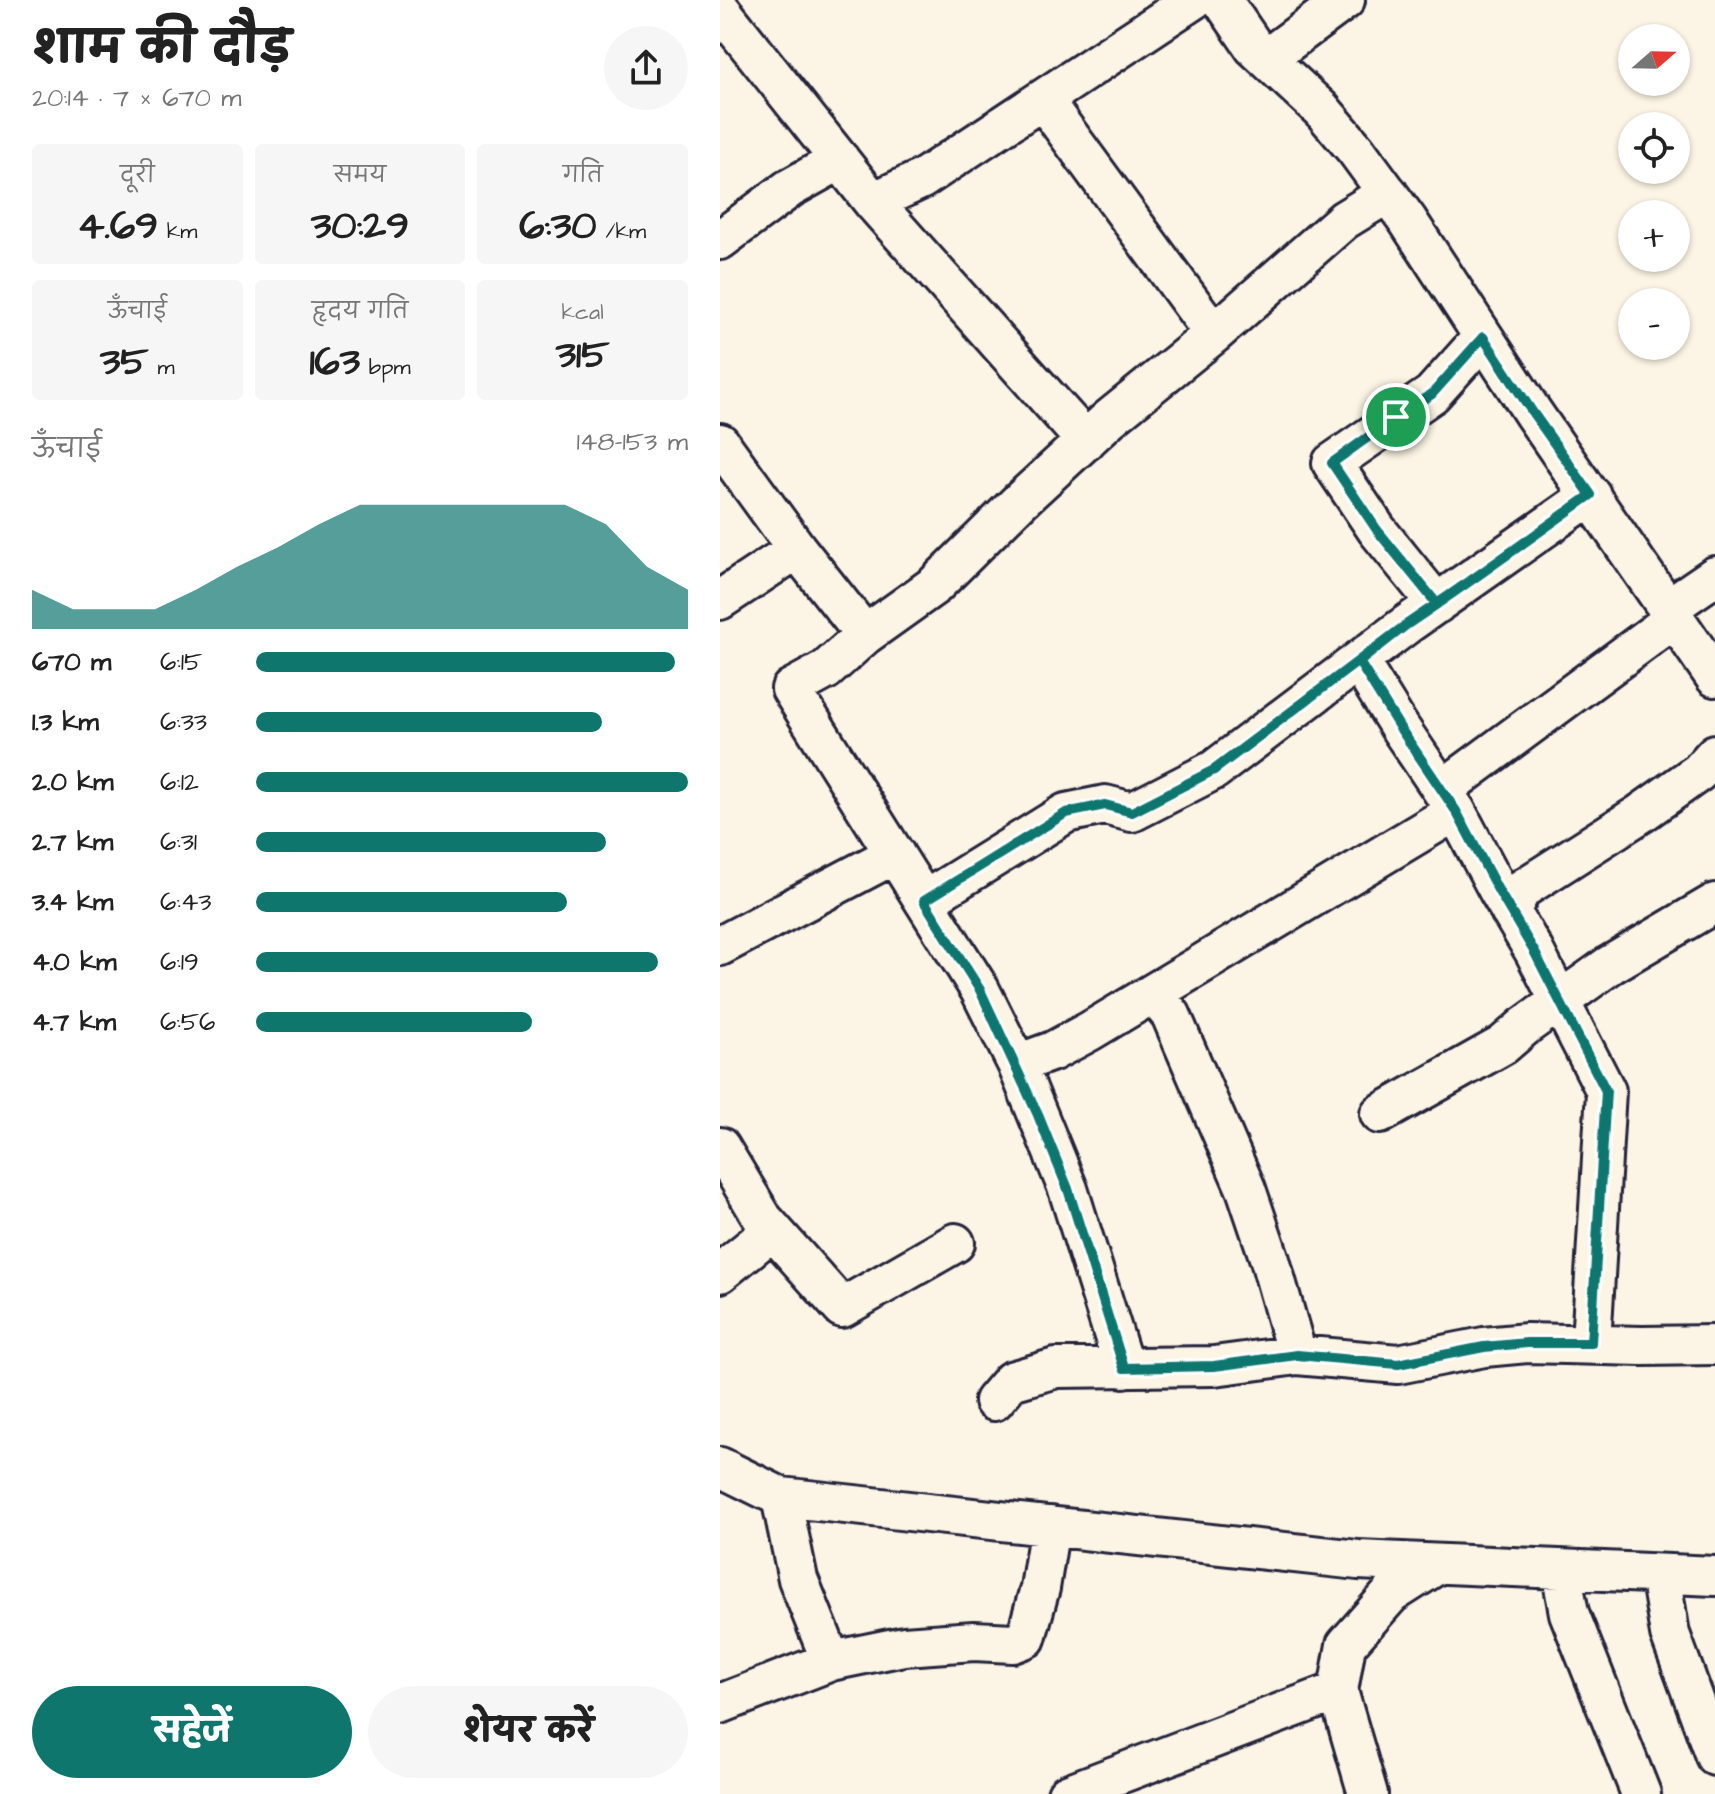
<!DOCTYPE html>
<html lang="hi">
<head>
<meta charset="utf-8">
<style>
  body { margin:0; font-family:"Architects Daughter","Playpen Sans Deva",sans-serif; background:#f6f6f6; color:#222; height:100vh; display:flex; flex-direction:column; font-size:30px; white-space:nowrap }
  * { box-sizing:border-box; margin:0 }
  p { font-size:26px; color:#767676 }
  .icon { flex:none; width:44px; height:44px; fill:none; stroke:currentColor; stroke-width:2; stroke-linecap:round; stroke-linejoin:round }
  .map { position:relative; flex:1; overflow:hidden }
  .drawer { display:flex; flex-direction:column; background:#fff; width:720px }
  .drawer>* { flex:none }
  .needle { width:52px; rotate:70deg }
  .fabs { position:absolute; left:898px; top:24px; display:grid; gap:16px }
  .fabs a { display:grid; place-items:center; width:72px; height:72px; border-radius:50%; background:#fff; box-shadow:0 2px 6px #0004; font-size:40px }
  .pin { position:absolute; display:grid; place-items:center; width:68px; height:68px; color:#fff; margin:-34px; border:4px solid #fff; border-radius:50%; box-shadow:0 2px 8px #0007 }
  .round { display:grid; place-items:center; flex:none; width:84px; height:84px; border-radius:42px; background:#f6f6f6 }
  .overview { display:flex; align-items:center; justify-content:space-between; height:136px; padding:0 32px }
  h1 { font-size:44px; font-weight:800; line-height:60px }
  .figures { display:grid; grid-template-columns:repeat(3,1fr); gap:12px; height:136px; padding:8px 32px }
  .figures div { display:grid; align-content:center; border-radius:8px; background:#f6f6f6; text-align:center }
  .figures b { font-size:40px; font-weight:800 }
  .figures small { font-size:22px; font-weight:400 }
  .figures p { font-size:22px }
  .chart { height:224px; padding:16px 32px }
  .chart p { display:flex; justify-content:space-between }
  .chart svg { width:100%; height:144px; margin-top:8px; fill:#0f766e; opacity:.7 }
  .primary-button { display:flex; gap:16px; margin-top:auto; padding:16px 32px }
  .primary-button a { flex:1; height:92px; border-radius:48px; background:#0f766e; color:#fff; font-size:32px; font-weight:800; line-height:92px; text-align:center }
  .primary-button a+a { background:#f6f6f6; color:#222 }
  ul { padding:0 32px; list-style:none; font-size:26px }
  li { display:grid; grid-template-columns:128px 96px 1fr; align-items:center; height:60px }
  li i { height:20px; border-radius:10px; background:#0f766e }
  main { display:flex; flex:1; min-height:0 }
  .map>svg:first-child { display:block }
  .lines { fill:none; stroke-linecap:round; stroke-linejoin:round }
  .minor-casing { stroke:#22223b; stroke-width:44 }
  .minor { stroke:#fcf5e5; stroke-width:38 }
  .route-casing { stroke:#fff; stroke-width:16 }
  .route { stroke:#0f766e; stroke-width:10 }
</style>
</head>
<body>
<main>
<section class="drawer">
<div class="overview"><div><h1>शाम की दौड़</h1><p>20:14 · 7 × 670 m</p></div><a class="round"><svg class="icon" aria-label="share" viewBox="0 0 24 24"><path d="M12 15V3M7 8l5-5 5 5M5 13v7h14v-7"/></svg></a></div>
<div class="figures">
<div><p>दूरी</p><b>4.69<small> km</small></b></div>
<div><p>समय</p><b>30:29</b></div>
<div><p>गति</p><b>6:30<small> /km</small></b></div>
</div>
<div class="figures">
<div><p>ऊँचाई</p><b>35<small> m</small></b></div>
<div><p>हृदय गति</p><b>163<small> bpm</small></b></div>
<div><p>kcal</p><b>315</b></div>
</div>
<div class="chart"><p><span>ऊँचाई</span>148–153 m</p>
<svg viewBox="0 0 160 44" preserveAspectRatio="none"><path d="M0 44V32L10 38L20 38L30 38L40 32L50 25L60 19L70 12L80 6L90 6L100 6L110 6L120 6L130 6L140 12L150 25L160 32V44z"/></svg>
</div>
<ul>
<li><b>670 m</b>6:15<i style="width:97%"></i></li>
<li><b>1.3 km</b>6:33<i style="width:80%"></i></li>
<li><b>2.0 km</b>6:12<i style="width:100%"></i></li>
<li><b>2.7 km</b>6:31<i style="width:81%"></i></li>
<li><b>3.4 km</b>6:43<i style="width:72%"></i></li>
<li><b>4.0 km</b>6:19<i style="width:93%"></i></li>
<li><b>4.7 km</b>6:56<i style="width:64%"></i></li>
</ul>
<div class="primary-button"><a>सहेजें</a><a>शेयर करें</a></div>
</section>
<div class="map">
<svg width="995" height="1794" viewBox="0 0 995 1794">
  <rect width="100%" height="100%" fill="#fcf5e5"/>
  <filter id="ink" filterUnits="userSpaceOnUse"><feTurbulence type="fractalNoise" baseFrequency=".0125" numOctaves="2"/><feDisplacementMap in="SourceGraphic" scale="16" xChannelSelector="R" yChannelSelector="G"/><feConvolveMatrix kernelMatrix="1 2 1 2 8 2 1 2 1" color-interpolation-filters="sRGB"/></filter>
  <g filter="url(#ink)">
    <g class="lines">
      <g class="minor-casing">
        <path id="minor" d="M502 0 534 47 602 110 636 150 688 221 813 413 995 677
          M0 9 153 202 366 441
          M547 58 625 0
          M323 100 494 334
          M153 202 202 179 473 0
          M0 240 70 188 120 160
          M0 443 77 549 145 635
          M0 600 77 549
          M717 604 657 530 612 463 712 394 763 337
          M948 608 995 576
          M639 662 680 728 736 811 778 890 814 951 886 1091 871 1343
          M722 790 955 618
          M204 901 346 813 385 805 412 812 494 770 686 625 871 495
          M790 911 802 889 920 814 979 772 995 754
          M0 946 175 854
          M434 994 451 1015 526 1189 550 1260 577 1355
          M297 1064 333 1051 370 1031 736 811
          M660 1114 783 1045 805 1026 890 965 995 903
          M0 1147 43 1219 122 1308 235 1243
          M0 1273 53 1230
          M404 1368 348 1189 297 1064 260 990 71 689 106 670 145 635 215 585 301 500 389 419 494 334 624 220 668 193
          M274 1401 291 1381 336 1368 494 1366 577 1355 678 1364 764 1347 807 1343 922 1346 995 1345
          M0 1467 61 1497 638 1560 995 1576
          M61 1497 78 1579 111 1661
          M841 1570 849 1613 921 1794
          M940 1574 950 1634 995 1756
          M618 1691 648 1794
          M0 1704 111 1661 184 1646 254 1641 293 1643 306 1638 320 1588 330 1526
          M347 1794 618 1691 626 1645 671 1594 718 1564"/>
      </g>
      <use href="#minor" class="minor"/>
    </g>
  </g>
  <g class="lines" filter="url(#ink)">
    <g class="route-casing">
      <path id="route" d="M676 417 712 394 763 337 813 413 871 495C810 538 749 583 686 625L494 770 412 812 385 805 346 813 204 901 260 990 318 1115 348 1189 404 1368 494 1366 577 1355 678 1364 764 1347 807 1343H871L886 1091 814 951 778 890 736 811 680 728 639 662 686 625 717 604 657 530 612 463 676 417"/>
    </g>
    <use href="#route" class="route"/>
  </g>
</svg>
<div class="fabs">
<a><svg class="needle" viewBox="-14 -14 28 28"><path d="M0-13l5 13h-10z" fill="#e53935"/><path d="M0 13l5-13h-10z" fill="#767676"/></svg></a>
<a><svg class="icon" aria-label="locate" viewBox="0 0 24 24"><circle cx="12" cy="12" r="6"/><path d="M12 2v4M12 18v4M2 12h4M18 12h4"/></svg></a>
<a>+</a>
<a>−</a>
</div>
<div class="pin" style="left:676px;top:417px;background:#1e9e55"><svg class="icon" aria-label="arrive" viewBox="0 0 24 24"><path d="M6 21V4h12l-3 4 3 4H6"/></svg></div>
</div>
</main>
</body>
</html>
